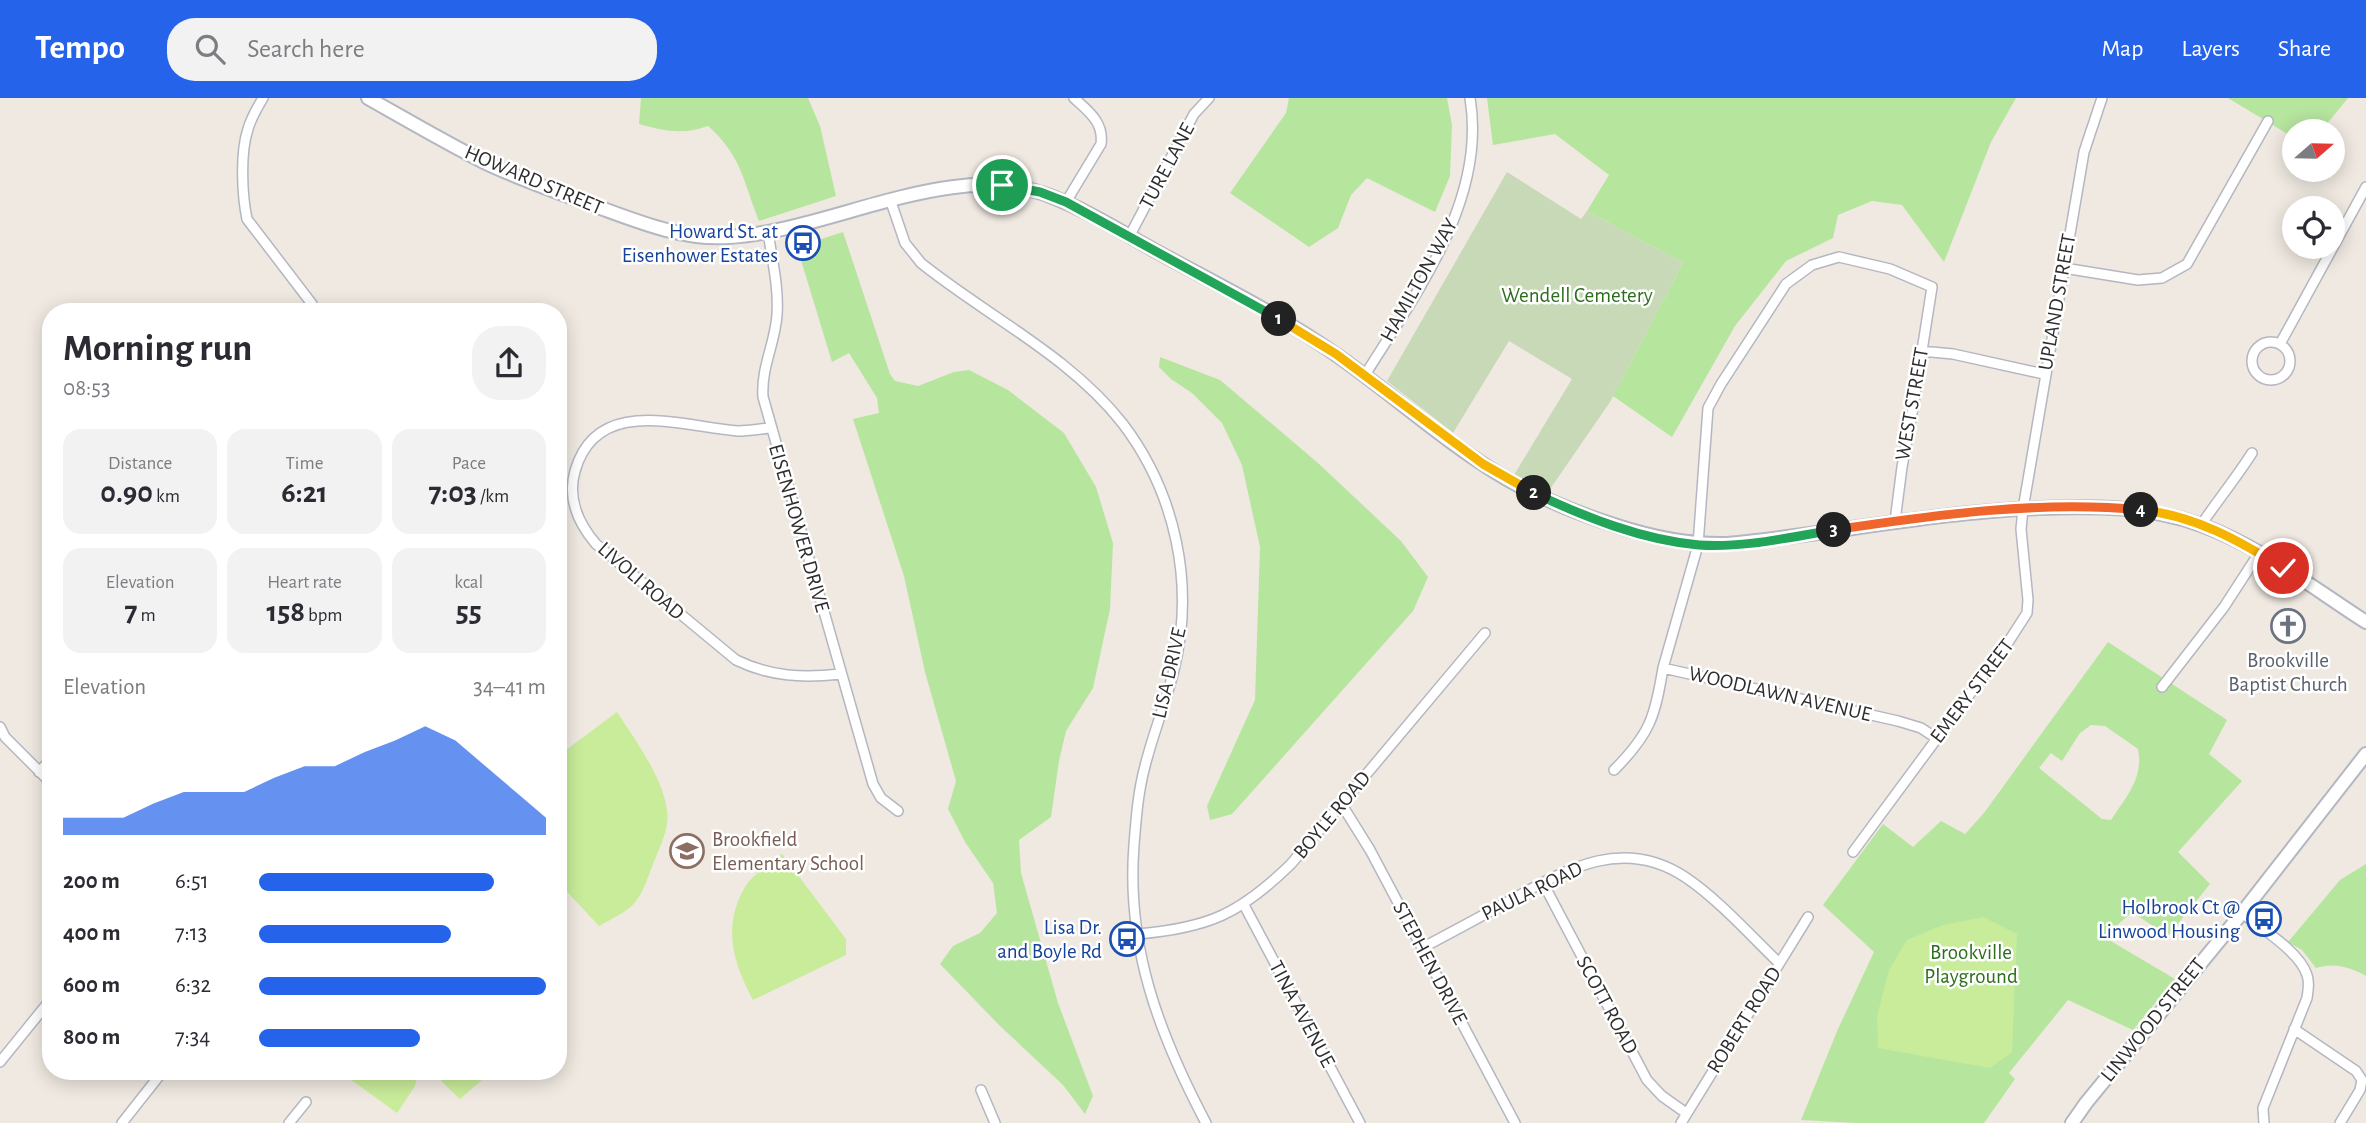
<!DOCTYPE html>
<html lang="en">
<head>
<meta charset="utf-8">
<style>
  body { margin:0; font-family:"Alegreya Sans",sans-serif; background:#f2f2f3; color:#2b2b33; height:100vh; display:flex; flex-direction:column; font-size:26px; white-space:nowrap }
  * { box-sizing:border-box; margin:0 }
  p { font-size:23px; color:#7c7c81 }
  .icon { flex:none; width:38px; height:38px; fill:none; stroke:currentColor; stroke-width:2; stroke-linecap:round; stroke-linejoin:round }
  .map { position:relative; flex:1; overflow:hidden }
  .drawer { position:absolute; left:42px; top:205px; width:525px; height:777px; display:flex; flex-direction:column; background:#fff; border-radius:28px; box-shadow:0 4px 18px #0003 }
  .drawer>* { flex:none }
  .needle { width:46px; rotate:70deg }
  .fabs { position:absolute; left:2282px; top:21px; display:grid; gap:14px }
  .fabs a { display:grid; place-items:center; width:63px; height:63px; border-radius:50%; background:#fff; box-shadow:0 4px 18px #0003; font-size:35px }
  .pin { position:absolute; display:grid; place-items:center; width:60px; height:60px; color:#fff; margin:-30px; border:4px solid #fff; border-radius:50%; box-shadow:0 2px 7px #0007 }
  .km { position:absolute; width:35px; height:35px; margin:-18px; border-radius:50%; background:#222; color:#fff; font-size:19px; line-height:35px; text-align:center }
  .round { display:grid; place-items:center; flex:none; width:74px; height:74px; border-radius:28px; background:#f2f2f3 }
  .overview { display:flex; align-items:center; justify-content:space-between; height:119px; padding:0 21px }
  h1 { font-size:38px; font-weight:700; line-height:52px }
  .figures { display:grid; grid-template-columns:repeat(3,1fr); gap:10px; height:119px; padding:7px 21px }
  .figures div { display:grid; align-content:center; border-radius:18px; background:#f2f2f3; text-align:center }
  .figures b { font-size:30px; font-weight:700 }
  .figures small { font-size:19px; font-weight:400 }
  .figures p { font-size:19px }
  .chart { height:196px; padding:14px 21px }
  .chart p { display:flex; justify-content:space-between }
  .chart svg { width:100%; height:126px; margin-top:7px; fill:#2563eb; opacity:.7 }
  ul { padding:0 21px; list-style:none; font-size:23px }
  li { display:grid; grid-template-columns:112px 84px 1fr; align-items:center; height:52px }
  li i { height:18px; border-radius:9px; background:#2563eb }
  header { display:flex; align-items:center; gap:42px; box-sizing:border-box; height:98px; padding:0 35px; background:#2563eb; color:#fff }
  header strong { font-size:33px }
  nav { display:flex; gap:38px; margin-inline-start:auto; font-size:24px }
  .search { width:490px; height:63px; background:#f2f2f3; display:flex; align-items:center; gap:18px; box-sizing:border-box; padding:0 24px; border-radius:28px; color:#7c7c81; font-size:26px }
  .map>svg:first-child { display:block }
  .green { fill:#b6e59e; fill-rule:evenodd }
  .cemetery { fill:#c8d9b8 }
  .pitch { fill:#c9ec9a }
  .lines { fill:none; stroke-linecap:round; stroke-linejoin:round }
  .street-casing { stroke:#b4b7c1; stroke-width:12 }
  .secondary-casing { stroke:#b4b7c1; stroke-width:16 }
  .street { stroke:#fff; stroke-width:9 }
  .secondary { stroke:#fff; stroke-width:12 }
  .split-1-casing { stroke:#fff; stroke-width:14 }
  .split-2-casing { stroke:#fff; stroke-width:14 }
  .split-3-casing { stroke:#fff; stroke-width:14 }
  .split-4-casing { stroke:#fff; stroke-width:14 }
  .split-5-casing { stroke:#fff; stroke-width:14 }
  .split-1 { stroke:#22a559; stroke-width:9 }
  .split-2 { stroke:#f5b400; stroke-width:9 }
  .split-3 { stroke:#22a559; stroke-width:9 }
  .split-4 { stroke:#f0652b; stroke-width:9 }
  .split-5 { stroke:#f5b400; stroke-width:9 }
  .labels { text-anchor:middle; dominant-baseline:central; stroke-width:5; stroke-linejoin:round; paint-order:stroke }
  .street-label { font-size:21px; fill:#2e2e2e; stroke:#fff }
  .transit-label { font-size:21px; fill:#164399; stroke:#fff; text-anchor:end }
  .park-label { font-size:21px; fill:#2c6e1b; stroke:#fff }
  .worship-label { font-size:21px; fill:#5b616d; stroke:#fff }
  .education-label { font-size:21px; fill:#785e54; stroke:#fff; text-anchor:start }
</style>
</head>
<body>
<header>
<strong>Tempo</strong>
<div class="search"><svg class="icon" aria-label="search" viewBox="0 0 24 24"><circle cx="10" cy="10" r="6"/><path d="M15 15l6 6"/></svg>Search here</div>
<nav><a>Map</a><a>Layers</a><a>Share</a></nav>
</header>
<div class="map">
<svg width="2366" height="1025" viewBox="0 0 2366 1025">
  <rect width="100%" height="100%" fill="#efe9e1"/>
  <path class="green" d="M641 0H808L820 28 836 98 759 123C743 83 742 58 708 28 684 37 663 33 639 26Z
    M1289 0H1447L1452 27 1450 78 1435 114 1367 80 1351 97 1338 130 1309 149 1230 95 1286 15Z
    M1487 0H2016L1991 44 1944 164 1902 107 1872 103 1838 117 1833 140 1786 163 1735 228 1672 339 1613 298 1683 165 1587 113 1609 77 1555 36 1493 47Z
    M2228 0H2348L2321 33H2294V40Z
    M843 134 890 276 895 283 918 288 954 274 969 272 1008 292 1064 335 1096 389 1113 445 1110 511 1093 590 1066 633 1059 663 1051 719 1019 742 1021 775 1058 905 1093 998 1085 1016 1063 987 998 926 940 866 953 848 980 835 997 815 993 785 965 744 948 711 956 683 925 574 904 478 853 321 879 315 877 300 849 255 832 264 797 149Z
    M1160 259 1220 282 1318 365 1401 443 1428 479 1413 513 1232 716 1210 722 1207 708 1255 602 1260 449 1242 367 1222 325 1192 295 1171 281 1159 269Z
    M2108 544 2227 622 2209 656 2242 683 2178 754 2210 786 2168 838 2132 814 2104 839 2175 881 2133 932 2068 902 2009 975 2015 981 1984 1025H1857L1801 1022 1838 931 1874 854 1823 807 1883 726 1913 749 1941 723 1965 736 1984 715ZM2091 627 2105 628 2138 651C2144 680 2126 699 2111 722L2102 721 2039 670 2051 655 2062 663 2080 635Z
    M2366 766V878C2351 869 2333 864 2316 870L2302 852 2288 844 2340 782Z"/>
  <path class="cemetery" d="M1507 74 1581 121 1587 113 1683 165 1610 304 1548 394 1514 377 1572 281 1509 243 1453 335 1387 283Z"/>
  <path class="pitch" d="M617 614C635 642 672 691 667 726 665 739 658 754 653 766 638 807 637 808 599 828L558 784V658Z
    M782 756 846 841V857L753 902C733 865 722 828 745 789 753 776 770 766 782 756Z
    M1983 819 2017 836 2012 954 1990 970 1878 950 1877 918 1889 872 1907 842 1943 827Z
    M339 973H418L415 988 397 1015Z
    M437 973H492L460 1001 442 984Z"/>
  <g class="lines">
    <g class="street-casing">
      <path id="street" d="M263 0C257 10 251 20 248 31 240 55 242 97 247 121L312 206
        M891 104 905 145 921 165C987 218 1070 258 1123 326 1176 396 1195 487 1174 572 1166 604 1153 636 1145 668 1138 694 1136 721 1134 747 1126 849 1159 936 1206 1025
        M1066 104 1101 46C1104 24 1088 13 1074 0
        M768 134C772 161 779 190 777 217 775 246 761 269 763 299L873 686 881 700 898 713
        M1129 139 1194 16 1209 0
        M2064 170 2138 182 2162 180 2187 166 2268 23
        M2252 263a19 19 0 1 1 38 0a19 19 0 1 1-38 0Z
        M2280 246 2366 89
        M1921 253 1953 256 2044 276
        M1365 277C1416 195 1487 102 1470 0
        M770 330C759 331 749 333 738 333 683 329 597 296 575 373 567 401 578 425 596 446L736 562C771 579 803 580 841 576
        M1895 423 1902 369 1913 310 1932 189 1890 171 1839 159 1812 167 1786 186 1721 286 1708 310 1698 447 1663 570 1898 623 1921 630 1936 640
        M2201 427C2218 402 2236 380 2252 355
        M2162 589 2224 509 2259 455
        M0 629 5 639 51 685
        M1614 672C1650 636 1655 619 1663 570
        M39 674 51 661
        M1342 707 1370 752 1515 1025
        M1853 754 2009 543 2027 515 2028 502 2021 431 2023 411 2084 54 2102 0
        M1543 785 1647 982 1662 998 1686 1015
        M1244 807 1360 1025
        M2242 815C2261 830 2300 854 2307 877 2310 885 2308 892 2307 900L2263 1010 2264 1025
        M1138 836C1208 830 1240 816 1291 766L1485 535
        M1422 850C1452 834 1482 818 1511 802 1567 771 1623 738 1685 779 1718 801 1750 837 1779 865
        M2294 931 2356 973 2362 982 2360 992 2340 1025
        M0 964 51 901
        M981 992 995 1025
        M122 1025 163 973
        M289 1025 306 1004
        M1681 1025 1808 819"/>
    </g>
    <g class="secondary-casing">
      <path id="secondary" d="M368 0C407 22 446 45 486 65 522 82 560 95 598 109 639 124 683 142 728 139 829 134 952 59 1050 98 1089 113 1126 137 1163 157 1222 189 1283 219 1338 258 1395 298 1447 346 1507 381 1542 401 1579 416 1617 428 1654 440 1689 447 1727 446 1832 436 1934 414 2039 410 2094 408 2149 408 2201 427 2261 449 2313 490 2366 524
        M2072 1025 2086 1005 2242 815 2366 656"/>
    </g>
    <use href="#street" class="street"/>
    <use href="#secondary" class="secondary"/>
  </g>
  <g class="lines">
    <g class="split-1-casing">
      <path id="split-1" d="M1002 87 1040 94 1066 104 1279 221"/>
    </g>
    <g class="split-2-casing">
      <path id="split-2" d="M1279 221 1336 256 1483 366 1534 395"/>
    </g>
    <g class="split-3-casing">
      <path id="split-3" d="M1534 395C1585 419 1642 442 1699 447 1744 450 1790 439 1834 432"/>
    </g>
    <g class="split-4-casing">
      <path id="split-4" d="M1834 432C1935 417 2039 402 2141 412"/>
    </g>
    <g class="split-5-casing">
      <path id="split-5" d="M2141 412C2194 417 2240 443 2283 470"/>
    </g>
    <use href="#split-1" class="split-1"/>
    <use href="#split-2" class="split-2"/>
    <use href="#split-3" class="split-3"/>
    <use href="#split-4" class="split-4"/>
    <use href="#split-5" class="split-5"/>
  </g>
  <defs>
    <g id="bus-ring" transform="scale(1.75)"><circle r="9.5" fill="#fff" stroke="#1a4fb4" stroke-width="1.5"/><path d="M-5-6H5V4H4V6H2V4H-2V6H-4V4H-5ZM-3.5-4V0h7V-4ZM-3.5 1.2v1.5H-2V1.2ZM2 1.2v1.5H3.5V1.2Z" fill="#1a4fb4"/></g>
    <g id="church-ring" transform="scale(1.75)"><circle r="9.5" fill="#fff" stroke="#6b7280" stroke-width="1.5"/><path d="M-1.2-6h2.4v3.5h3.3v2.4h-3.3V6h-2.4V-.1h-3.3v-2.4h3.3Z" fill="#6b7280"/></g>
    <g id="school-ring" transform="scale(1.75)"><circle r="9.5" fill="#fff" stroke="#8d6e63" stroke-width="1.5"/><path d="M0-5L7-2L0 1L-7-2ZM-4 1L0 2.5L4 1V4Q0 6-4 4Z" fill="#8d6e63"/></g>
  </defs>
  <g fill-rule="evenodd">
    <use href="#bus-ring" x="803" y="145"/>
    <use href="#church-ring" x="2288" y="528"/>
    <use href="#school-ring" x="687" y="753"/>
    <use href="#bus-ring" x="2264" y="821"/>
    <use href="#bus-ring" x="1127" y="841"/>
  </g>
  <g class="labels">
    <g class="street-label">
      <text transform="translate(1167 68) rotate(-62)">TURE LANE</text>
      <text transform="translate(534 82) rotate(23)">HOWARD STREET</text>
      <text transform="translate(1419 182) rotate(-61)">HAMILTON WAY</text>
      <text transform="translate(2057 204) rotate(-80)">UPLAND STREET</text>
      <text transform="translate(1912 306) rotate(-80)">WEST STREET</text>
      <text transform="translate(799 430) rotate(74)">EISENHOWER DRIVE</text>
      <text transform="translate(641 483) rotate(41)">LIVOLI ROAD</text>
      <text transform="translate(1169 575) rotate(-77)">LISA DRIVE</text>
      <text transform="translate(1972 593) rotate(-53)">EMERY STREET</text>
      <text transform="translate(1780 596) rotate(13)">WOODLAWN AVENUE</text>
      <text transform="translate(1332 717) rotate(-50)">BOYLE ROAD</text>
      <text transform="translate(1532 793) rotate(-26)">PAULA ROAD</text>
      <text transform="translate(1430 865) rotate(62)">STEPHEN DRIVE</text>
      <text transform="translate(1607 907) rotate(62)">SCOTT ROAD</text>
      <text transform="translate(1302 916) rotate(62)">TINA AVENUE</text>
      <text transform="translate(1744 922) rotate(-58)">ROBERT ROAD</text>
      <text transform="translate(2153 922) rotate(-51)">LINWOOD STREET</text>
    </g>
    <g class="transit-label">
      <text x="778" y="133">Howard St. at<tspan x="778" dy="24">Eisenhower Estates</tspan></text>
      <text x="2240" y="809">Holbrook Ct @<tspan x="2240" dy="24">Linwood Housing</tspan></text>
      <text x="1102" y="829">Lisa Dr.<tspan x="1102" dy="24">and Boyle Rd</tspan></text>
    </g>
    <g class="park-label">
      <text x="1577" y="197">Wendell Cemetery</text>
      <text x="1971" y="854">Brookville<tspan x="1971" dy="24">Playground</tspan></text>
    </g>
    <g class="worship-label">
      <text x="2288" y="562">Brookville<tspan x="2288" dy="24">Baptist Church</tspan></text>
    </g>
    <g class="education-label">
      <text x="712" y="741">Brookfield<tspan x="712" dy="24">Elementary School</tspan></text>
    </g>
  </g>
</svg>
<div class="fabs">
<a><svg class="needle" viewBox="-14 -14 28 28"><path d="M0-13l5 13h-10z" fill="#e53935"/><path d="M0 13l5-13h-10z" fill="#7c7c81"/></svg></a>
<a><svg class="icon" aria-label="locate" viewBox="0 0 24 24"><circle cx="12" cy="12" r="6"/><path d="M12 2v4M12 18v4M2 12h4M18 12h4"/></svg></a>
</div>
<div class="pin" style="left:1002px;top:87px;background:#1e9e55"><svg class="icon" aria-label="arrive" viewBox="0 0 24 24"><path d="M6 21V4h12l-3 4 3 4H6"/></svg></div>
<div class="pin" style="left:2283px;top:470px;background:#d93025"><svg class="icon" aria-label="check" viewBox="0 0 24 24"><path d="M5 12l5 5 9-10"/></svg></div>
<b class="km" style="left:1279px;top:221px">1</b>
<b class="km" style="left:1534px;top:395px">2</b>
<b class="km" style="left:1834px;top:432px">3</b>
<b class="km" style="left:2141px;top:412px">4</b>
<section class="drawer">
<div class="overview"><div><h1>Morning run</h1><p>08:53</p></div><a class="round"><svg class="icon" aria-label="share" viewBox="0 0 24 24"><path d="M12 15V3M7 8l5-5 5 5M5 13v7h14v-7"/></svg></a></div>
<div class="figures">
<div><p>Distance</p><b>0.90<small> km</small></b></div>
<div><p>Time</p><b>6:21</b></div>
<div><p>Pace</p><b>7:03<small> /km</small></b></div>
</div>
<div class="figures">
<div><p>Elevation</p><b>7<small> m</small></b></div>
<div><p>Heart rate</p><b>158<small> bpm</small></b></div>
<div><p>kcal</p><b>55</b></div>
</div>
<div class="chart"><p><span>Elevation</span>34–41 m</p>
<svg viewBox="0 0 160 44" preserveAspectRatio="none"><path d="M0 44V38L10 38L20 38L30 33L40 29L50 29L60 29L70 24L80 20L90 20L100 15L110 11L120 6L130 11L140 20L150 29L160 38V44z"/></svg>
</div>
<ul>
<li><b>200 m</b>6:51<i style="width:82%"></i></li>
<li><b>400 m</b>7:13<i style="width:67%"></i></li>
<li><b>600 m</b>6:32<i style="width:100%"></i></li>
<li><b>800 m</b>7:34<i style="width:56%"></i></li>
</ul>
</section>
</div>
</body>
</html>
